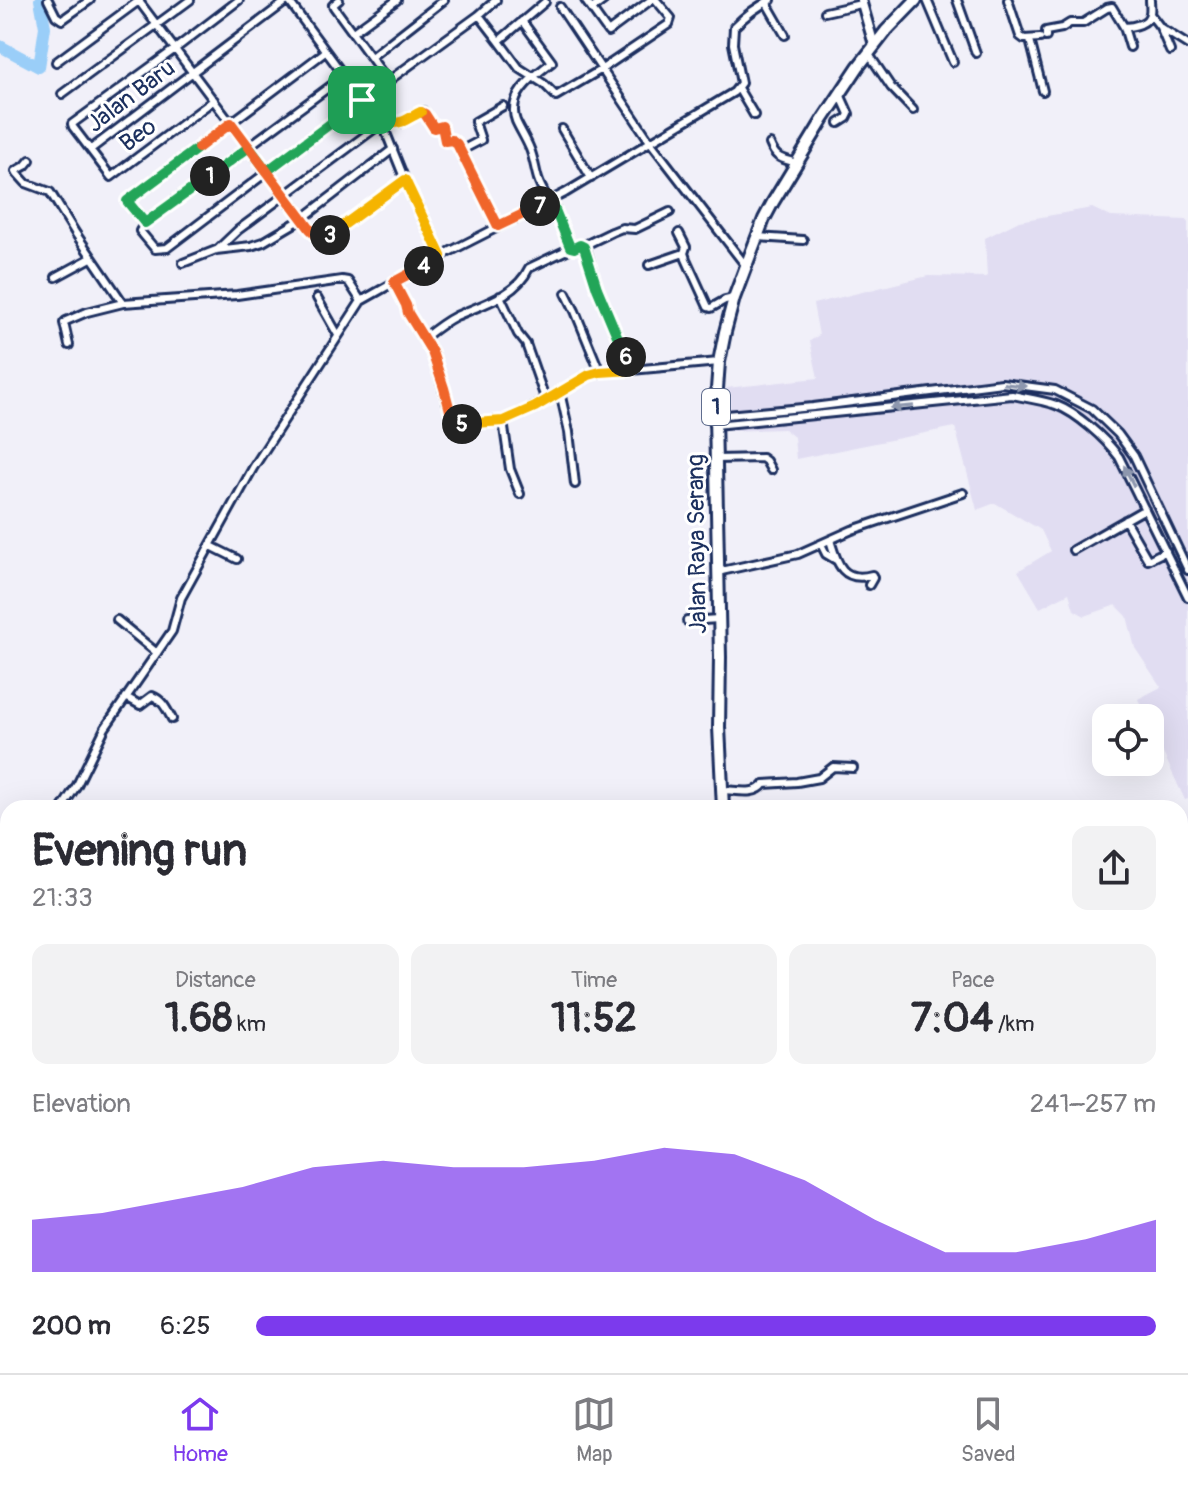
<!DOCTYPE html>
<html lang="en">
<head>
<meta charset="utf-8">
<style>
  body { margin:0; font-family:Pangolin,sans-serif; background:#f2f2f3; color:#2b2b33; height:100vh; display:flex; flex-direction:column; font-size:30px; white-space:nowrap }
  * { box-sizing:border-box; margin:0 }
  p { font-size:26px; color:#7c7c81 }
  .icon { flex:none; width:44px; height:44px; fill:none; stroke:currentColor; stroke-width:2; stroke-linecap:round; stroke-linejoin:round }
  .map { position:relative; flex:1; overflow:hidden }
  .panel { position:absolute; left:0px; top:800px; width:1188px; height:574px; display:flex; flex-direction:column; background:#fff; border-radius:24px 24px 0 0; box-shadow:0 8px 32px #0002 }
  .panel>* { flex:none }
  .fabs { position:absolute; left:1092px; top:704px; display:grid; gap:16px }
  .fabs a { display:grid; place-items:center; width:72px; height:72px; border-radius:16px; background:#fff; box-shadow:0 8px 32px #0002; font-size:40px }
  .pin { position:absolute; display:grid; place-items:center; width:68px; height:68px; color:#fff; margin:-34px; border-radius:16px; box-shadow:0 4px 12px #0006 }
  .km { position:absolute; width:40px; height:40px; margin:-20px; border-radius:50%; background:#222; color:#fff; font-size:22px; line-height:40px; text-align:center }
  .round { display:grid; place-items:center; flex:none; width:84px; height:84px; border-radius:16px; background:#f2f2f3 }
  .headline { display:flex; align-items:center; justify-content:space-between; height:136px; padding:0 32px }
  h1 { font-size:44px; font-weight:700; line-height:60px }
  .figures { display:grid; grid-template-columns:repeat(3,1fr); gap:12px; height:136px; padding:8px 32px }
  .figures div { display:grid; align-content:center; border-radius:16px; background:#f2f2f3; text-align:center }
  .figures b { font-size:40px; font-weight:700 }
  .figures small { font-size:22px; font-weight:400 }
  .figures p { font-size:22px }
  .chart { height:224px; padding:16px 32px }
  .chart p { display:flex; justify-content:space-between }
  .chart svg { width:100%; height:144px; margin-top:8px; fill:#7c3aed; opacity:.7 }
  ul { padding:0 32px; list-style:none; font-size:26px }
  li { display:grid; grid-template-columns:128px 96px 1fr; align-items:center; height:60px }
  li i { height:20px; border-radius:10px; background:#7c3aed }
  .menu { display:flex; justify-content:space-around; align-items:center; height:112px; border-top:2px solid #e1e1e2; background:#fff; font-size:22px; color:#7c7c81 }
  .menu a { display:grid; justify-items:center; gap:4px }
  .menu .on { color:#7c3aed }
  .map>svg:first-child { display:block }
  .built { fill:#e1ddf2 }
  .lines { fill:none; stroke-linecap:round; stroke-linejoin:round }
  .river { stroke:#9acef8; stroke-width:12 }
  .street-casing { stroke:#1b2f5e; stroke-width:12 }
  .secondary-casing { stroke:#1b2f5e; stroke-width:14 }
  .highway-casing { stroke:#1b2f5e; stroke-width:16 }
  .street { stroke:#fff; stroke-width:6 }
  .secondary { stroke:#fff; stroke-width:8 }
  .highway { stroke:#fff; stroke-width:10 }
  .oneway { fill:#8d97ae }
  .split-1-casing { stroke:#fff; stroke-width:16 }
  .split-2-casing { stroke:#fff; stroke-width:16 }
  .split-3-casing { stroke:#fff; stroke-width:16 }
  .split-4-casing { stroke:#fff; stroke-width:16 }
  .split-5-casing { stroke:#fff; stroke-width:16 }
  .split-6-casing { stroke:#fff; stroke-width:16 }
  .split-7-casing { stroke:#fff; stroke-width:16 }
  .split-8-casing { stroke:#fff; stroke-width:16 }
  .split-9-casing { stroke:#fff; stroke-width:16 }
  .split-1 { stroke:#22a559; stroke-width:10 }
  .split-2 { stroke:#22a559; stroke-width:10 }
  .split-3 { stroke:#f0652b; stroke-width:10 }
  .split-4 { stroke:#f5b400; stroke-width:10 }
  .split-5 { stroke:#f0652b; stroke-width:10 }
  .split-6 { stroke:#f5b400; stroke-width:10 }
  .split-7 { stroke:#22a559; stroke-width:10 }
  .split-8 { stroke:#f0652b; stroke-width:10 }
  .split-9 { stroke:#f5b400; stroke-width:10 }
  .labels { text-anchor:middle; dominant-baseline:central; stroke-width:6; stroke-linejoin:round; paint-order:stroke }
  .shield { fill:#fff; stroke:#5f6d8e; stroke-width:2 }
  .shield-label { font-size:22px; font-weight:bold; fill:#1b2f5e }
  .street-label { font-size:24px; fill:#1b2f5e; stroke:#fff }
</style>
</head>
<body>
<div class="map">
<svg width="1188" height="1373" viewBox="0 0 1188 1373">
  <rect width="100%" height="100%" fill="#f1f0f9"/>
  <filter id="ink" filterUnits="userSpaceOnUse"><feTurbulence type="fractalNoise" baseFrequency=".0125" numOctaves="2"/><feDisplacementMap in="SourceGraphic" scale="16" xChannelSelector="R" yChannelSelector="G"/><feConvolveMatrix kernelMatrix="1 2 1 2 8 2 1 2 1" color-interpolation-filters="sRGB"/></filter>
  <g filter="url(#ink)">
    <path class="built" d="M1092 208 1111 217 1188 220V799L1185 800 1150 725V718H1147L1138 699 1161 687 1135 648 1127 616 1116 605 1085 616 1074 610 1069 593 1040 608 1018 571 1051 551 1041 530 995 503 977 510 955 427 796 459 794 437 784 429 727 431 726 388 818 378 810 341 819 335 813 304 928 276 987 277 985 238 1019 221Z"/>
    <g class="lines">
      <path class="river" d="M0 46 39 67 45 27 40 0"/>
      <g class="street-casing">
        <path id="street" d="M48 0 56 16 62 20 90 0
          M138 0 310 229 319 238H325L343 226 405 180
          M288 0 362 100 382 123 405 180 441 256
          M339 0 333 5 334 7 388 81
          M585 0 608 32 651 0
          M927 0 953 62
          M957 0 976 53
          M1008 0 1020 36 1024 39 1040 38
          M766 2 785 35
          M560 7 651 143 746 266
          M592 9 604 0
          M825 12 861 4
          M1150 14 1160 27 1170 51
          M479 15 496 0
          M522 21 552 62C534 76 506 95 516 121 520 130 526 139 530 149 534 159 535 169 538 179 540 186 545 194 549 201
          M1124 27 1130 47
          M1161 28 1188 45
          M353 32 397 0
          M1046 37V31L1062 28 1070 23H1083L1107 8 1112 7 1124 27C1133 27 1149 24 1150 13 1151 9 1150 4 1150 0
          M1030 40 1043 91
          M499 41 519 68 544 84 556 96 602 69 669 24 671 18 656 0
          M868 53 891 87 913 110
          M371 57 444 0
          M56 62 140 0
          M344 76 145 223 140 231 155 249 167 248 362 100 479 15 499 41 545 2
          M738 88 754 115
          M62 94 190 0
          M369 95 390 122C401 127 412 115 423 111L434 128 442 126 445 141 452 140 457 144 498 226
          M214 100 111 177 73 127 72 124 175 49 239 0
          M839 123 847 118 849 114 840 94
          M562 129 591 178
          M770 144C776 159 781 158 796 163
          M91 149 288 0
          M460 151 481 140 475 122 503 106
          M30 160 25 166 16 171 17 173 26 183 50 192 76 234 123 303 237 295 342 280 348 281 361 301
          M551 200 571 248
          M145 223 127 201 325 52
          M679 233 686 247 684 253 686 259 708 307 711 308 725 300 734 298
          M757 237 803 240
          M583 246 612 232 622 228 635 229 670 212
          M217 250 238 230 382 123
          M183 263 216 250 251 246 263 242 302 219 393 149
          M649 265 684 253
          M56 277 91 258
          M394 282 406 305 408 313 432 352 454 424 503 421 535 407 589 375 600 372 631 370
          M566 293 575 311 600 372
          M500 296 518 334 526 344 546 401
          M317 298 338 335
          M424 338C434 330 444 322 456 316 483 304 516 296 529 268L571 248 582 245 587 252 597 288 631 370 719 362
          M69 345 64 323 66 321 87 312 123 303
          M560 392 569 432 575 484
          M715 416 813 407 1002 383 1055 390 1092 409 1118 434 1134 456 1188 570
          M503 421 510 469 520 494
          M715 425 1012 395C1026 398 1042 400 1056 405 1077 413 1105 438 1119 457L1188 597
          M716 459 762 458 766 461 771 470
          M1125 520 1148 560 1166 551
          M830 540C837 563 842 583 872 575L873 578 869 585
          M821 544 826 554 836 560
          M211 546 237 559
          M1073 550 1145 509
          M717 572 798 554 852 530 963 493
          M117 620 157 653
          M687 621 719 619
          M126 697 140 705 152 696C163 700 167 710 172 719
          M723 790C736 790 756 796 764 784L797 782 819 778 833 767 853 768
          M62 808 77 785 105 728 172 631 181 598 253 468 361 301 441 256 565 193 734 92 741 83 733 44 734 27C746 15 756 7 771 0
          M0 868 8 866
          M1187 1018 1188 1052
          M1180 1101 1183 1110
          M1180 1155 1188 1152
          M1180 1202 1188 1230
          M460 1366 461 1373"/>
      </g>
      <g class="secondary-casing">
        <path id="secondary" d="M861 0 874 45"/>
      </g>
      <g class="highway-casing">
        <path id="highway" d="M723 808 719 727 720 657 715 416 719 362 725 332 734 298 746 266 764 219 773 202 824 118 858 67 886 31 916 0
          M698 1373 699 1366"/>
      </g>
      <use href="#street" class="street"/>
      <use href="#secondary" class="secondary"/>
      <use href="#highway" class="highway"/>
    </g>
    <defs><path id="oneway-solid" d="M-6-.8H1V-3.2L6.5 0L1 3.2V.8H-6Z" transform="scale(2)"/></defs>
    <g class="oneway">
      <use href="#oneway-solid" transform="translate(1015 385) rotate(7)"/>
      <use href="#oneway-solid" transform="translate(902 407) rotate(175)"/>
      <use href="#oneway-solid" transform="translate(1129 476) rotate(-116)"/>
    </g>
  </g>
  <g class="lines" filter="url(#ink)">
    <g class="split-1-casing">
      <path id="split-1" d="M210 176 249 147 267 171 362 100"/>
    </g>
    <g class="split-2-casing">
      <path id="split-2" d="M198 148 127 201 145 223 210 176"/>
    </g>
    <g class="split-3-casing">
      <path id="split-3" d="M198 148 231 123 310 229 319 238H325L330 235"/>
    </g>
    <g class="split-4-casing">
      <path id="split-4" d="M330 235 405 180 441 256 424 266"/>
    </g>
    <g class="split-5-casing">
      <path id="split-5" d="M424 266 394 282 406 305 408 313 432 352 444 388 453 422 454 424H462"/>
    </g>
    <g class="split-6-casing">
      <path id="split-6" d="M462 424 503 421 535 407 589 375 600 372 631 370 626 357"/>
    </g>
    <g class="split-7-casing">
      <path id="split-7" d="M540 206 551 200 570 247 574 248 580 245 584 247 597 288 626 357"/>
    </g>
    <g class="split-8-casing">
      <path id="split-8" d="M421 112 425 114 434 128 442 126 445 141 452 140 457 144 498 226 540 206"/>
    </g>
    <g class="split-9-casing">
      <path id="split-9" d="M362 100 369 95 390 122C401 126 411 116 421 112"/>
    </g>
    <use href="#split-1" class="split-1"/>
    <use href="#split-2" class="split-2"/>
    <use href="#split-3" class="split-3"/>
    <use href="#split-4" class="split-4"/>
    <use href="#split-5" class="split-5"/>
    <use href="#split-6" class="split-6"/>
    <use href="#split-7" class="split-7"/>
    <use href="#split-8" class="split-8"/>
    <use href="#split-9" class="split-9"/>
  </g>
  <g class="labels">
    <rect class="shield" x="702" y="389" width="28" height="36" rx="6"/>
    <g class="shield-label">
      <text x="716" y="407">1</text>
    </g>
    <g class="street-label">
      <text transform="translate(131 96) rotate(-37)">Jalan Baru</text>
      <text transform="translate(138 135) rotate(-37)">Beo</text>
      <text transform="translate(697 544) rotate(-91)">Jalan Raya Serang</text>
    </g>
  </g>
</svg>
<div class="fabs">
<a><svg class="icon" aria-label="locate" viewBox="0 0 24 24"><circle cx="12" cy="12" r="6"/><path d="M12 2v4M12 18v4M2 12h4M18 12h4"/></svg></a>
</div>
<div class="pin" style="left:362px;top:100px;background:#1e9e55"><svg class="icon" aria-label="arrive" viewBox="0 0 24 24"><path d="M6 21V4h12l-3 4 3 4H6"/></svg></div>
<b class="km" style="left:210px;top:176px">1</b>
<b class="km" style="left:330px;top:235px">3</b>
<b class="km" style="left:424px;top:266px">4</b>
<b class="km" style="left:462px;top:424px">5</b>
<b class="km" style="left:626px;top:357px">6</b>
<b class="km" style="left:540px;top:206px">7</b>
<section class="panel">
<div class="headline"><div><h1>Evening run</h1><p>21:33</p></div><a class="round"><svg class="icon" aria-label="share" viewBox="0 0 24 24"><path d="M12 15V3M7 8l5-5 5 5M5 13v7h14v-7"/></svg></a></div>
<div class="figures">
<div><p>Distance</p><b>1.68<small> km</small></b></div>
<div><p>Time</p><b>11:52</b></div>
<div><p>Pace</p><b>7:04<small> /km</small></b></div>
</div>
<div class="chart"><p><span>Elevation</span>241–257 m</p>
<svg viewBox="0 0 160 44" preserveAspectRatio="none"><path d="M0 44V28L10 26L20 22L30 18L40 12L50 10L60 12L70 12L80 10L90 6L100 8L110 16L120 28L130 38L140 38L150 34L160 28V44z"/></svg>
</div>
<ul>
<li><b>200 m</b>6:25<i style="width:100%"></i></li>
</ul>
</section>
</div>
<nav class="menu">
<a class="on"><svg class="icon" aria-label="home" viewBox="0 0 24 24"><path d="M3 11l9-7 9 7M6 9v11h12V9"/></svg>Home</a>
<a><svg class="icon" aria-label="map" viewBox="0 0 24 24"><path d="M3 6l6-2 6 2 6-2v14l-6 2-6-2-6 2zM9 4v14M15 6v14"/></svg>Map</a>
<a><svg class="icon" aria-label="saved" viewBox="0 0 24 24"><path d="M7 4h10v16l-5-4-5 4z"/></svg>Saved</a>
</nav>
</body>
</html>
